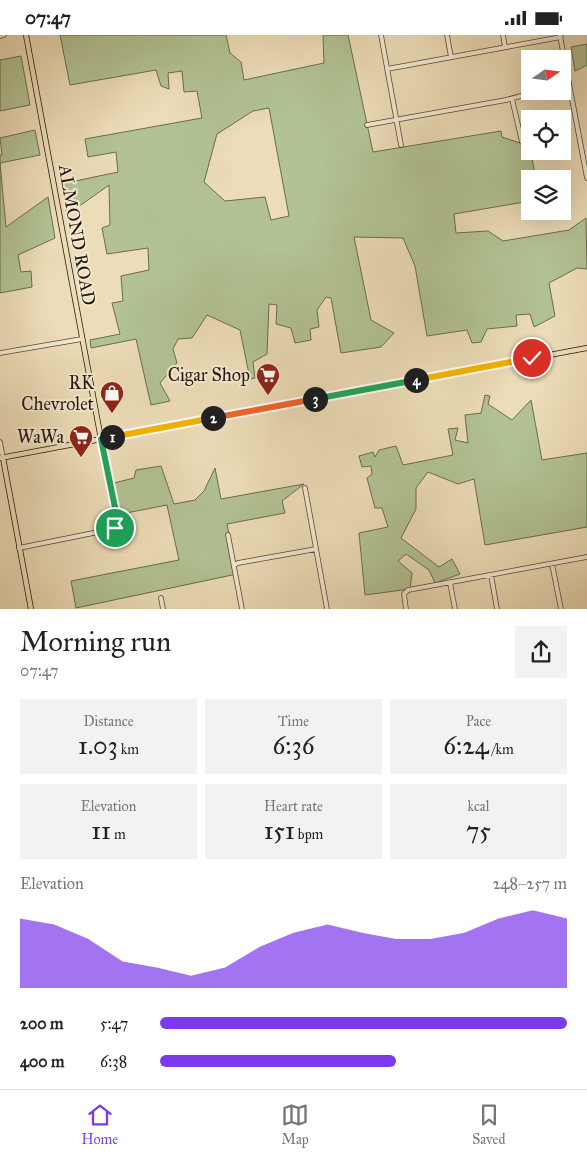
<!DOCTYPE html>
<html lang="en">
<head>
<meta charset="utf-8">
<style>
  body { margin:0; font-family:"IM FELL Great Primer",serif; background:#f2f2f2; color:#222; height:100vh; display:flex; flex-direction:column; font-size:19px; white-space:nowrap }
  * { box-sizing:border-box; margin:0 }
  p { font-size:16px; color:#767676 }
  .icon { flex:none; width:28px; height:28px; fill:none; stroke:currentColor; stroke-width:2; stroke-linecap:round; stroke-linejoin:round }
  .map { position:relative; height:574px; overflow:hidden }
  .details { display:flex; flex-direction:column; background:#fff; flex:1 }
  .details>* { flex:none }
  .needle { width:32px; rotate:76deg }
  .tools { position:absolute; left:521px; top:15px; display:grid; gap:10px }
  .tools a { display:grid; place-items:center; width:50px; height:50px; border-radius:0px; background:#fff; box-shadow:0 5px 20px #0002; font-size:25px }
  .pin { position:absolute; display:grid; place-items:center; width:42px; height:42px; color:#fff; margin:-21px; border:2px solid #fff; border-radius:50%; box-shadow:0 1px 5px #0007 }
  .km { position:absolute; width:25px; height:25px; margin:-12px; border-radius:50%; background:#222; color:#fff; font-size:14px; line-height:25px; text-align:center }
  .round { display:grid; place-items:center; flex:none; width:52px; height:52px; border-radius:0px; background:#f2f2f2 }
  .head { display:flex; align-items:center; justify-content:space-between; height:85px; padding:0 20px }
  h1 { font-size:28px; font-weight:600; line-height:38px }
  .metrics { display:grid; grid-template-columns:repeat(3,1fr); gap:8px; height:85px; padding:5px 20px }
  .metrics div { display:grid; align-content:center; border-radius:0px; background:#f2f2f2; text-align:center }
  .metrics b { font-size:25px; font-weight:600 }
  .metrics small { font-size:14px; font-weight:400 }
  .metrics p { font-size:14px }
  .chart { height:140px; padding:10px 20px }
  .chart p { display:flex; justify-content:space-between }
  .chart svg { width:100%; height:90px; margin-top:5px; fill:#7c3aed; opacity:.7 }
  ul { padding:0 20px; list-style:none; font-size:16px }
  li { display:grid; grid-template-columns:80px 60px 1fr; align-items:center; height:38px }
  li i { height:12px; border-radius:6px; background:#7c3aed }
  .status { display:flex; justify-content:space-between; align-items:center; height:35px; padding:0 25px; background:#fff; direction:ltr }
  .status svg { height:14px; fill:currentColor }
  .menu { display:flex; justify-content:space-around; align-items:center; height:70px; border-top:1px solid #e0e0e0; background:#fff; font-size:14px; color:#767676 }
  .menu a { display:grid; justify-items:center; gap:2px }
  .menu .active { color:#7c3aed }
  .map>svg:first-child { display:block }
  .green { fill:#b2c293; stroke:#696c4e; fill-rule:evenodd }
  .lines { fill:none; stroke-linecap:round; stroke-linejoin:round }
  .minor-casing { stroke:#534735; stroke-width:5.5 }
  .major-casing { stroke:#20150a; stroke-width:6 }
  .minor { stroke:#f3e8d0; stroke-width:4 }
  .major { stroke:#ecdcb7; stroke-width:4.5 }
  .split-1-casing { stroke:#fff; stroke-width:10 }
  .split-2-casing { stroke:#fff; stroke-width:10 }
  .split-3-casing { stroke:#fff; stroke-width:10 }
  .split-4-casing { stroke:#fff; stroke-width:10 }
  .split-5-casing { stroke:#fff; stroke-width:10 }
  .split-1 { stroke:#22a559; stroke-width:6 }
  .split-2 { stroke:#f5b400; stroke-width:6 }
  .split-3 { stroke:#f0652b; stroke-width:6 }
  .split-4 { stroke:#22a559; stroke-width:6 }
  .split-5 { stroke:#f5b400; stroke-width:6 }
  .labels { text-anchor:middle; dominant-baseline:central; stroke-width:4; stroke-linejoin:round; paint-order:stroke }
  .street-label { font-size:18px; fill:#20150a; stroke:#f3e8d0 }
  .poi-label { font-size:18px; fill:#20150a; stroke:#f3e8d0; text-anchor:end }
</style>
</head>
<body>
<div class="status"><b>07:47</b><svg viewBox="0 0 49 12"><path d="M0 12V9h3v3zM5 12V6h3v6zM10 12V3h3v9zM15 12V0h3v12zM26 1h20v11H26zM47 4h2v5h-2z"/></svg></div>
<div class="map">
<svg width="587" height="574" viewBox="0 0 587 574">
  <rect width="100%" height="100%" fill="#ecdcb7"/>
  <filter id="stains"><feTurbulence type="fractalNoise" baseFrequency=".004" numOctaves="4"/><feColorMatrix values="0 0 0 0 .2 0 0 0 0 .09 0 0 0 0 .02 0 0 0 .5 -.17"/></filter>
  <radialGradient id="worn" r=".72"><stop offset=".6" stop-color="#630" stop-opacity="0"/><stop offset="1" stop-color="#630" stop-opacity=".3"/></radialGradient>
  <path class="green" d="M60 0H226L230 18 241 27 244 45 324 28 323 0H348L373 117 501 96 502 102 529 111 535 138 530 139 525 158H530V166L454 179 456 198 488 196 503 206 569 195 586 183 587 234 577 233 549 248 555 281 534 292 530 279 516 280 517 291 487 294 481 307 472 308 467 295 427 301 415 231 403 203 354 202 371 285 394 298 381 312 341 318 331 263 326 262 317 275 319 292 310 294 311 305 295 308 291 293 276 289 277 270 269 269 267 319 253 327 255 343 250 344 240 295 207 280 192 303 178 304 173 314 177 328 160 348 170 366 151 370 136 304 91 313 90 305 120 299 112 268 123 266 121 241 149 235 148 213 107 219 102 193 110 190 109 150 67 180 61 149 118 137 116 117 88 122 85 104 202 83 197 56 184 57 182 36 168 38 169 54 161 51 156 35 70 50ZM269 73 289 181 271 185 265 162 225 166 204 147 217 99 253 76Z
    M587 9V30L575 36 571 12Z
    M21 21 30 70 0 76V25Z
    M35 95 40 120 0 128 6 192 48 162 55 203 18 220 21 237 31 236 32 252 0 258V120H2L0 103Z
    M485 360 490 361 488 369 512 385 531 365 542 425 587 418V492L485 510 474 444 458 449 428 437 416 453V474L401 503 439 532 452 524 460 539 435 548 429 535 406 519 398 526 412 538 410 554 365 560 359 498 388 492 382 473H375L367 443 372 439 371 431 362 432 359 421 373 417 375 422 379 415 396 411 403 430 453 420 448 394 458 393 455 405 468 408 465 380 481 378Z
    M161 431 174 469 195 465 204 456 215 433 221 464 304 449 282 466 285 478 227 489 237 539 76 573 71 546 179 525 167 470 116 480 110 449 134 443 136 435Z"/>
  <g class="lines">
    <g class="minor-casing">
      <path id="minor" d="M381 0 401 110
        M447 0 451 22
        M503 0 505 12
        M0 1 4 0
        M560 1 587 143
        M387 34 561 2
        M512 64 522 107
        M367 90 506 65 539 56
        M0 318 82 304
        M0 407 3 423
        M305 453 327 574
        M228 500 242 574
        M19 513 113 494 117 491 118 487 101 404
        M552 529 561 574
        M234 530 238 528 316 514
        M491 540 497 574
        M450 548 455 574
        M161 563 163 574
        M406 574 404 559 408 555 587 522"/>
    </g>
    <g class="major-casing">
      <path id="major" d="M26 0 101 404
        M0 423 587 313
        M3 423 31 574"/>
    </g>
    <use href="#minor" class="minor"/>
    <use href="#major" class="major"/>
  </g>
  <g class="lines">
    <g class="split-1-casing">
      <path id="split-1" d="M112 402 101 404 118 487 115 493"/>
    </g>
    <g class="split-2-casing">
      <path id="split-2" d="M112 402 213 383"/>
    </g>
    <g class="split-3-casing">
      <path id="split-3" d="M213 383 315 364"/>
    </g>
    <g class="split-4-casing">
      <path id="split-4" d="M315 364 416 345"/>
    </g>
    <g class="split-5-casing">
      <path id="split-5" d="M416 345 532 323"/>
    </g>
    <use href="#split-1" class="split-1"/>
    <use href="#split-2" class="split-2"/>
    <use href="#split-3" class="split-3"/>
    <use href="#split-4" class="split-4"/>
    <use href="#split-5" class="split-5"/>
  </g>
  <defs>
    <g id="supermarket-pin" transform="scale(1.25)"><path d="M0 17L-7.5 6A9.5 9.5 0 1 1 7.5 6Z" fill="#8f2418" stroke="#f3e8d0"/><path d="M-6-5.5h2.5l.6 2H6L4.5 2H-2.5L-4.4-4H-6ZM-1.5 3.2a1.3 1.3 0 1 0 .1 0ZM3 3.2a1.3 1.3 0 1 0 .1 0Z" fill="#fff"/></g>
    <g id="shop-pin" transform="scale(1.25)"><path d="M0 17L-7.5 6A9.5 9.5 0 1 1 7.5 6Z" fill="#8f2418" stroke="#f3e8d0"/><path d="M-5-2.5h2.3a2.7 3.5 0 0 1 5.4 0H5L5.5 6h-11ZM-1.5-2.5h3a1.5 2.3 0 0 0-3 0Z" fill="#fff"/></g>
  </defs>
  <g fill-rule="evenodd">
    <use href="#supermarket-pin" x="268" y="340"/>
    <use href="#shop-pin" x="112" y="358"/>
    <use href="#supermarket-pin" x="81" y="402"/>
  </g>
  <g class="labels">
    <g class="street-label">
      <text transform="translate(77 200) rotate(80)">ALMOND ROAD</text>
    </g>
    <g class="poi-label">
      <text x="250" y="340">Cigar Shop</text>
      <text x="94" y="348">RK<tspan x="94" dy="21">Chevrolet</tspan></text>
      <text x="64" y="402">WaWa</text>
    </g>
  </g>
  <rect width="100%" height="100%" filter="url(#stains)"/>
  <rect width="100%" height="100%" fill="url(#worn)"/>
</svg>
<div class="tools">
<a><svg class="needle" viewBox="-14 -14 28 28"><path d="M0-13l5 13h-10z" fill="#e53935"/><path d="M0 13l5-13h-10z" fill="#767676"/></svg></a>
<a><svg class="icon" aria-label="locate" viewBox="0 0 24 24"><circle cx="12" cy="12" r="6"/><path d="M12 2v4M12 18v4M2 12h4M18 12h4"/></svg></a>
<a><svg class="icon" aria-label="layers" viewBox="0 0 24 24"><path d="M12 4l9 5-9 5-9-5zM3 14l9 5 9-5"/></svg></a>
</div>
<div class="pin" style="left:115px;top:493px;background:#1e9e55"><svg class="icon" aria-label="arrive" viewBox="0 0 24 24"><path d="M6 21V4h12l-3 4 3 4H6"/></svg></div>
<div class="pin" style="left:532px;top:323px;background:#d93025"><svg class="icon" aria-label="check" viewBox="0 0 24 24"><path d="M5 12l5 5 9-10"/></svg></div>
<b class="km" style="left:112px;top:402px">1</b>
<b class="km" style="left:213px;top:383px">2</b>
<b class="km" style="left:315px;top:364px">3</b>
<b class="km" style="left:416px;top:345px">4</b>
</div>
<section class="details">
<div class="head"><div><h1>Morning run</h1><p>07:47</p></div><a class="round"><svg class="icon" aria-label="share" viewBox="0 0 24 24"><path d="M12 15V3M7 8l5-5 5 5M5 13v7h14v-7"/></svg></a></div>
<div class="metrics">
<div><p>Distance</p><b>1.03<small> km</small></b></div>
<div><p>Time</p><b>6:36</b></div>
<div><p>Pace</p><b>6:24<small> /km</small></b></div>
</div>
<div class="metrics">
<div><p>Elevation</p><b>11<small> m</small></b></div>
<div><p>Heart rate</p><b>151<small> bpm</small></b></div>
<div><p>kcal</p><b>75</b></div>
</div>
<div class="chart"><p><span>Elevation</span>248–257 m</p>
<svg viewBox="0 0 160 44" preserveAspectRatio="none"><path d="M0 44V10L10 13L20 20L30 31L40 34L50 38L60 34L70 24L80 17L90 13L100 17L110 20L120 20L130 17L140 10L150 6L160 10V44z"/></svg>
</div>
<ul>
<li><b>200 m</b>5:47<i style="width:100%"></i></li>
<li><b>400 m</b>6:38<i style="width:58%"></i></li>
</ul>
</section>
<nav class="menu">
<a class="active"><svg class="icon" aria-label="home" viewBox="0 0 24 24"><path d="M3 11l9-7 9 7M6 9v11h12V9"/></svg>Home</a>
<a><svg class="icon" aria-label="map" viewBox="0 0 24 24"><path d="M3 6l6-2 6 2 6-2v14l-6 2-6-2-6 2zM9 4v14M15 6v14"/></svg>Map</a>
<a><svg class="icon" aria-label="saved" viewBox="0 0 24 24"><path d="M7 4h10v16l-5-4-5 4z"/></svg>Saved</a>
</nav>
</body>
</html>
